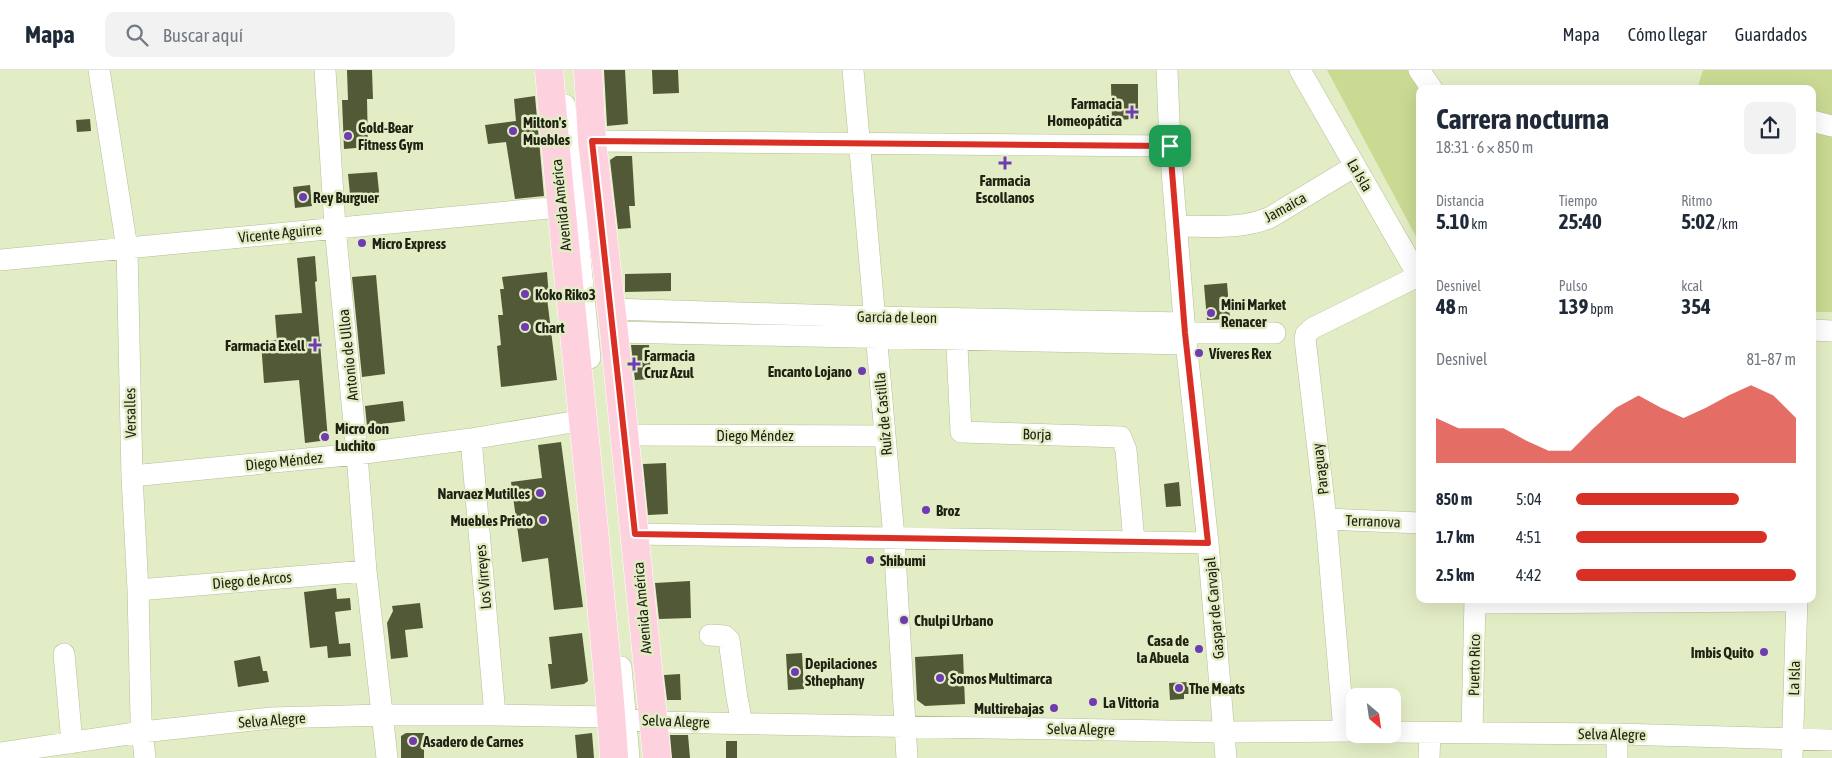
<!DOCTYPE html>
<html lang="es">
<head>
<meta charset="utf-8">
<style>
  body { margin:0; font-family:"Asap Condensed",sans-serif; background:#f2f2f3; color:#1f2937; height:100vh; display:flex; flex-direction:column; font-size:19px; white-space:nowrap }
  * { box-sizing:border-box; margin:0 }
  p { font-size:16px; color:#747a83 }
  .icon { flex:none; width:28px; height:28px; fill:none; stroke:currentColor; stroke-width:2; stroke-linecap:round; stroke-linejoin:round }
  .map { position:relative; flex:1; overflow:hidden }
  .side { position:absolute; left:1416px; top:15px; width:400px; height:518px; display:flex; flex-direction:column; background:#fff; border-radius:10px; box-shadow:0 5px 20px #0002 }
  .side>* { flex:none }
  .needle { width:32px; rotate:151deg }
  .buttons { position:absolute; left:1346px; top:618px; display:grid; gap:10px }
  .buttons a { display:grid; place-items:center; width:55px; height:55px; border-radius:10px; background:#fff; box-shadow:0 5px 20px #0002; font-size:25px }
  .pin { position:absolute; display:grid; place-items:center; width:42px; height:42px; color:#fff; margin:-21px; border-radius:10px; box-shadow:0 2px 8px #0006 }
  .round { display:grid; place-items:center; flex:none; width:52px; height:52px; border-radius:10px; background:#f2f2f3 }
  .overview { display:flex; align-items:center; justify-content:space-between; height:85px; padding:0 20px }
  h1 { font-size:28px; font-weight:700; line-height:38px }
  .metrics { display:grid; grid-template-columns:repeat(3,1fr); gap:8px; height:85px; padding:5px 20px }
  .metrics div { display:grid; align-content:center }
  .metrics b { font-size:21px; font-weight:700 }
  .metrics small { font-size:14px; font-weight:400 }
  .metrics p { font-size:14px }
  .chart { height:140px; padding:10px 20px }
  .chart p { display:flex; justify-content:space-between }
  .chart svg { width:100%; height:90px; margin-top:5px; fill:#d93025; opacity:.7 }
  ul { padding:0 20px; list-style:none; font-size:16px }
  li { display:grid; grid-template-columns:80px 60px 1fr; align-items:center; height:38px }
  li i { height:12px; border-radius:6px; background:#d93025 }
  header { display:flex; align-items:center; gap:30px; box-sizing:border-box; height:70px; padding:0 25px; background:#fff; border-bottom:1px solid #e0e1e3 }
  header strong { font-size:24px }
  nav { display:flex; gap:28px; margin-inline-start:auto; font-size:18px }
  .search { width:350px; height:45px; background:#f2f2f3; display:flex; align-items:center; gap:12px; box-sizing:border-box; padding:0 18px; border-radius:10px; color:#747a83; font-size:19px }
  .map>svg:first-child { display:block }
  .green { fill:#cada93 }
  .building { fill:#515936 }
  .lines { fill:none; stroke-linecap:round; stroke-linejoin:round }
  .minor-casing { stroke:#b5bf98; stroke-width:22 }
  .major-casing { stroke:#fff; stroke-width:29 }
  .minor { stroke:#fff; stroke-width:21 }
  .major { stroke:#fed1df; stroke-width:28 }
  .route-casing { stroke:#fff; stroke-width:10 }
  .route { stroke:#d93025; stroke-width:6 }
  .poi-dot { fill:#6e3bb2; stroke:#e3edc5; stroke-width:2 }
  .labels { text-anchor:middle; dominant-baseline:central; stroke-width:5; stroke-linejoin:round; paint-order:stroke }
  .poi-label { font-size:15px; font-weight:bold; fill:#202314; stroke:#e3edc5; text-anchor:start }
  .street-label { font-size:15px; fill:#202314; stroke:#e3edc5 }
</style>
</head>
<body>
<header>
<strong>Mapa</strong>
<div class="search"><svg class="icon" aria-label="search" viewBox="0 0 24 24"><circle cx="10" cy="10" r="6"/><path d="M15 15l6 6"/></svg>Buscar aquí</div>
<nav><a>Mapa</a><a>Cómo llegar</a><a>Guardados</a></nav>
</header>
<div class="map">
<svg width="1832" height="688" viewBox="0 0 1832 688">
  <rect width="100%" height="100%" fill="#e3edc5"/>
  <path class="green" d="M1327 0H1410L1420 24V174Z
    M1703 0H1832V242H1813L1812 19H1697Z"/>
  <path class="building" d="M347 0H372L373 29H367L368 77 344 79 342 30H348Z
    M604 0H625L628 54 607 56Z
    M652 0H678L679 23 653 24Z
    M1111 14H1138V49L1112 50Z
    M535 26 544 126 515 129 506 72 488 74 485 55 516 51 514 29Z
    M90 49 91 61 77 62 76 50Z
    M616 86H632L635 136H629L631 158 618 159 610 90Z
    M377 102 380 131 351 134 348 104Z
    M310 115 312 136 295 138 293 117Z
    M315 186 317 211 315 212 328 370 305 373 299 310 264 313 261 272 277 270 275 245 302 243 297 188Z
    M547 202 549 228H547L557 310 501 317 497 276 501 275 498 245H503L500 219H504L502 207Z
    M671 203V221L625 222V204Z
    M376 205 385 304 362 307 352 207Z
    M1227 213 1230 249 1207 250 1204 215Z
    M631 275H649L651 309 635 310Z
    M403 331 405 351 367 356 365 336Z
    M561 372 583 537 554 540 548 488 522 492 511 412 542 408 538 375Z
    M666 393 668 444 648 445 643 394Z
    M1179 412 1181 436 1166 437 1164 414Z
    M690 511 691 548 659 549 655 513Z
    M336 518 337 529 350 528 351 540 335 542 339 574 350 573 351 586 328 588 327 576 310 578 304 522Z
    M420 533 423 558 405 560 408 587 391 589 387 553 393 541 392 536Z
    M582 563 588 611 584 614 551 619 548 594H552L549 567Z
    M802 583 804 619 788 620 786 584Z
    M963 584 965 634 925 636 917 630 915 587Z
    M260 586 263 601H267L269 612 238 617 234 591Z
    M680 604 681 630H667L664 605Z
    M1188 612 1189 624H1184V629L1170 630 1169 613Z
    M406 663H424V688H401V666Z
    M592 663 594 688H577L575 665Z
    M670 665H688L690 688H672Z
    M726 671H737V688H726Z"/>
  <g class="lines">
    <g class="minor-casing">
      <path id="minor" d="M99 0 127 178 132 406 138 520 141 649 145 688
        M325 0 335 157 357 384 366 501 387 688
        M853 0 894 468 907 688
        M1167 0 1170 76 1185 263 1208 473 1226 688
        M1300 0 1420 209
        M1419 0 1432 19
        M565 35 590 288
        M1812 51 1832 56
        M592 71 1170 76
        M1177 156C1209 156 1242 160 1271 147L1355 96
        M0 190 560 137
        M611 239 874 247 1184 253
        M956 254 961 362 1121 367 1126 380 1134 472
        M1812 260 1832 261
        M614 262 1186 274
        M1185 263H1275
        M624 365 885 366
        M471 369 495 645
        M132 406 357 384 471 369 584 350
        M1326 449 1420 453
        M635 464 1208 473
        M138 520 366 501
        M1475 533 1797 531
        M710 565 725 566 729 570 737 628 742 653
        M64 584 72 673
        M621 597 629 688
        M1344 661 1326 449 1305 269 1306 264 1313 258 1418 206
        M1392 662 1617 664 1832 670
        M1472 662 1475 529
        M1617 664V688
        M0 683 142 662 271 648 383 645H495L612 647 653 652 1223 662 1355 661
        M1429 688 1430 663
        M1792 688 1797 529"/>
    </g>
    <g class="major-casing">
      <path id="major" d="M549 0C563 174 584 348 600 522 605 578 611 633 614 688
        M588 0 592 71 614 262 657 688"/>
    </g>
    <use href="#minor" class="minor"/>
    <use href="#major" class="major"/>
  </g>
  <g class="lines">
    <g class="route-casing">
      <path id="route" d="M592 71 1170 76 1185 263 1208 473 635 464Z"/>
    </g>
    <use href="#route" class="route"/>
  </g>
  <g class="poi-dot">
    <path d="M1129.5 34.5h5v5h5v5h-5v5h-5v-5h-5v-5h5z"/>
    <circle cx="513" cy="61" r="5"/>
    <circle cx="348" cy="66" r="5"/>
    <path d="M1002.5 85.5h5v5h5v5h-5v5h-5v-5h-5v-5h5z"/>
    <circle cx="303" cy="127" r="5"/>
    <circle cx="362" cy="173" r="5"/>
    <circle cx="525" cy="224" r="5"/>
    <circle cx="1211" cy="243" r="5"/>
    <circle cx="525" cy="257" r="5"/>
    <path d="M312.5 267.5h5v5h5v5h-5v5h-5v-5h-5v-5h5z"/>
    <circle cx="1199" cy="283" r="5"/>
    <path d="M631.5 286.5h5v5h5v5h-5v5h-5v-5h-5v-5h5z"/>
    <circle cx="862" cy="301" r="5"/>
    <circle cx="325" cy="367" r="5"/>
    <circle cx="540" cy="423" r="5"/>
    <circle cx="926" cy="440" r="5"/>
    <circle cx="543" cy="450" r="5"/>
    <circle cx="870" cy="490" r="5"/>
    <circle cx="904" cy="550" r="5"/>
    <circle cx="1199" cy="579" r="5"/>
    <circle cx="1764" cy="582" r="5"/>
    <circle cx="795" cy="602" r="5"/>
    <circle cx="940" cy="608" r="5"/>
    <circle cx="1179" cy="618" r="5"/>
    <circle cx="1093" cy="632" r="5"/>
    <circle cx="1054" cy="638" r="5"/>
    <circle cx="413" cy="671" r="5"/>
  </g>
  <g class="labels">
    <g class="poi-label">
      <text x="1122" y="33" text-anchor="end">Farmacia<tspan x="1122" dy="17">Homeopática</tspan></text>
      <text x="523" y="52">Milton's<tspan x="523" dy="17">Muebles</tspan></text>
      <text x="358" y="57">Gold-Bear<tspan x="358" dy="17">Fitness Gym</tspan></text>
      <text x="1005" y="110" text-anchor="middle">Farmacia<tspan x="1005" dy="17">Escollanos</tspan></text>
      <text x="313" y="127">Rey Burguer</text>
      <text x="372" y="173">Micro Express</text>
      <text x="535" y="224">Koko Riko3</text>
      <text x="1221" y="234">Mini Market<tspan x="1221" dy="17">Renacer</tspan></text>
      <text x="535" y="257">Chart</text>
      <text x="305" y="275" text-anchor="end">Farmacia Exell</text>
      <text x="1209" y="283">Víveres Rex</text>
      <text x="644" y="285">Farmacia<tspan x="644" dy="17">Cruz Azul</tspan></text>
      <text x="852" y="301" text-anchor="end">Encanto Lojano</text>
      <text x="335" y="358">Micro don<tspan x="335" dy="17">Luchito</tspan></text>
      <text x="530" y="423" text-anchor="end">Narvaez Mutilles</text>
      <text x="936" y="440">Broz</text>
      <text x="533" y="450" text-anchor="end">Muebles Prieto</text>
      <text x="880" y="490">Shibumi</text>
      <text x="914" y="550">Chulpi Urbano</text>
      <text x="1189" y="570" text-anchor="end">Casa de<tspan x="1189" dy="17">la Abuela</tspan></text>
      <text x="1754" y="582" text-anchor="end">Imbis Quito</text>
      <text x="805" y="593">Depilaciones<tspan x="805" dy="17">Sthephany</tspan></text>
      <text x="950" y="608">Somos Multimarca</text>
      <text x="1189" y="618">The Meats</text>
      <text x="1103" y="632">La Vittoria</text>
      <text x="1044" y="638" text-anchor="end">Multirebajas</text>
      <text x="423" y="671">Asadero de Carnes</text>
    </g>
    <g class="street-label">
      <text transform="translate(1360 105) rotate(60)">La Isla</text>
      <text transform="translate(561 135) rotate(-96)">Avenida América</text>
      <text transform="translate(1285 137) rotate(-29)">Jamaica</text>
      <text transform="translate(280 163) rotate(-6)">Vicente Aguirre</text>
      <text transform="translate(897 247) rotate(1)">García de Leon</text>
      <text transform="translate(348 285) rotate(-96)">Antonio de Ulloa</text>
      <text transform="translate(130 343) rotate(-91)">Versalles</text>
      <text transform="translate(883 344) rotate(-95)">Ruíz de Castilla</text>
      <text transform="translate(1037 364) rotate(1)">Borja</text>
      <text x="755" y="365">Diego Méndez</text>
      <text transform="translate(284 391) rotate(-6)">Diego Méndez</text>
      <text transform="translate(1320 399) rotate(-97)">Paraguay</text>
      <text transform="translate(1373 451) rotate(2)">Terranova</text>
      <text transform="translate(483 507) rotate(-95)">Los Virreyes</text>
      <text transform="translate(252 510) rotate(-5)">Diego de Arcos</text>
      <text transform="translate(642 538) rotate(-95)">Avenida América</text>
      <text transform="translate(1214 538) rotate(-95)">Gaspar de Carvajal</text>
      <text transform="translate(1474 595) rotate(-89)">Puerto Rico</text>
      <text transform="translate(1794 608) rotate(-88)">La Isla</text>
      <text transform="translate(272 650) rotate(-4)">Selva Alegre</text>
      <text transform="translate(676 651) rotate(2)">Selva Alegre</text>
      <text transform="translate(1081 659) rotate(1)">Selva Alegre</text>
      <text transform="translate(1612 664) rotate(1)">Selva Alegre</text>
    </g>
  </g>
</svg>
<div class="buttons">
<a><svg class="needle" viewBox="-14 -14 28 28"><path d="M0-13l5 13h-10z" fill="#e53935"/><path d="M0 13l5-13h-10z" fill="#747a83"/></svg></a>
</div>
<div class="pin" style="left:1170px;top:76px;background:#1e9e55"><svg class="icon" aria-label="arrive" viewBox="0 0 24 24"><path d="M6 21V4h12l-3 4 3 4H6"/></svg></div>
<section class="side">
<div class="overview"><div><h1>Carrera nocturna</h1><p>18:31 · 6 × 850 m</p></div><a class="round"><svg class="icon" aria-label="share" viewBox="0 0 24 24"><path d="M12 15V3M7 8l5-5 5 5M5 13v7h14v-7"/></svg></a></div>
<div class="metrics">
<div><p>Distancia</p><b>5.10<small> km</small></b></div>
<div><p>Tiempo</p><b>25:40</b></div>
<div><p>Ritmo</p><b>5:02<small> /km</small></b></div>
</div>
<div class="metrics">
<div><p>Desnivel</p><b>48<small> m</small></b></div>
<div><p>Pulso</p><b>139<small> bpm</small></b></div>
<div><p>kcal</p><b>354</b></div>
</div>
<div class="chart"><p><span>Desnivel</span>81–87 m</p>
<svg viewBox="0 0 160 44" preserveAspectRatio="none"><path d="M0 44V22L10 27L20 27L30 27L40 33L50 38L60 38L70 27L80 17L90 11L100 17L110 22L120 17L130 11L140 6L150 11L160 22V44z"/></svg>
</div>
<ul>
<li><b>850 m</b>5:04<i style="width:74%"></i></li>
<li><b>1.7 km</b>4:51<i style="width:87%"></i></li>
<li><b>2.5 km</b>4:42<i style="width:100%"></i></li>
</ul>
</section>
</div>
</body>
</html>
